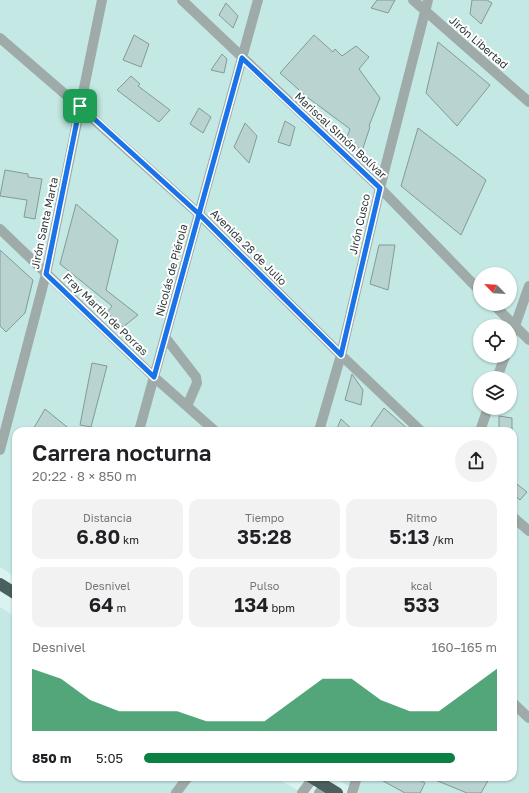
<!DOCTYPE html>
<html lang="es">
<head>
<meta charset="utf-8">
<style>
  body { margin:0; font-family:"Golos Text",sans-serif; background:#f2f2f2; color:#202124; height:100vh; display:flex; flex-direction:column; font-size:15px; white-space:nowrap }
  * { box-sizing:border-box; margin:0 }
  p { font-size:13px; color:#757577 }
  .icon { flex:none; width:22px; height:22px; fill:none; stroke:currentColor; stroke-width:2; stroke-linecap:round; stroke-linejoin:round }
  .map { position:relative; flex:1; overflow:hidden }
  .sheet { position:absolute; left:12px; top:427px; width:505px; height:354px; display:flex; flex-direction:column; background:#fff; border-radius:12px; box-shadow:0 1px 3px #0004 }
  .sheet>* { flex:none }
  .needle { width:26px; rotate:295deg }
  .fabs { position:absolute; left:473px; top:267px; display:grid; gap:8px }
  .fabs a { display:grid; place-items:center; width:44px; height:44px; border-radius:50%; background:#fff; box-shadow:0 1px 3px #0004; font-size:20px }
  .pin { position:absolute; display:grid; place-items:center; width:34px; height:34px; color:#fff; margin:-17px; border-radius:8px; box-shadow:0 2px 6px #0006 }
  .round { display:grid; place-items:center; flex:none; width:42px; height:42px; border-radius:21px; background:#f2f2f2 }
  .overview { display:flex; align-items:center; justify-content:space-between; height:68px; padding:0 20px }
  h1 { font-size:22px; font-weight:600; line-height:30px }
  .stats { display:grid; grid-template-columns:repeat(3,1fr); gap:6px; height:68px; padding:4px 20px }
  .stats div { display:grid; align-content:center; border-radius:10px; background:#f2f2f2; text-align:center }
  .stats b { font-size:20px; font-weight:600 }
  .stats small { font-size:11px; font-weight:400 }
  .stats p { font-size:11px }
  .chart { height:112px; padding:8px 20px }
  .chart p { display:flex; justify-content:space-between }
  .chart svg { width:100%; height:72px; margin-top:4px; fill:#0b8043; opacity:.7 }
  ul { padding:0 20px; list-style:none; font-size:13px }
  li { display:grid; grid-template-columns:64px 48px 1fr; align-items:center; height:30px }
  li i { height:10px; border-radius:5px; background:#0b8043 }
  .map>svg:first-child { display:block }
  .built { fill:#c4e8e4; fill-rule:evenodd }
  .building { fill:#b9d3d0; stroke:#829b97 }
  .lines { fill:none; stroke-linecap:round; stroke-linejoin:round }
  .minor { stroke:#9faba9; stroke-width:10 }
  .highway { stroke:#49605d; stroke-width:12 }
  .route-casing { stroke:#fff; stroke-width:8 }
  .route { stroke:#1a73e8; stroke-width:5 }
  .labels { text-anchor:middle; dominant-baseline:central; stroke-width:4; stroke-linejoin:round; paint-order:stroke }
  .street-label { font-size:11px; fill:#2f3938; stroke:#fff }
</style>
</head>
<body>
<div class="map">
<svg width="529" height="793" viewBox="0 0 529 793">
  <rect width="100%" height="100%" fill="#d8f3f0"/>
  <path class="built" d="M0 0H529V793H359L334 777H513V431H16V577L0 567ZM480 274H510V304H480ZM480 326H510V356H480ZM480 378H510V408H480Z
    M0 607 16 617V777H275L302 793H0Z"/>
  <path class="building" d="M377 0H395L388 13 371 8Z
    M472 0H487L492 3 481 24 470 14Z
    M226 3 238 16 233 28 219 15Z
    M134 35 149 44 141 67 123 60Z
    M314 35 333 52 335 49 342 56 356 46 369 57 359 69 380 98 369 126 370 127 362 151 347 137 350 129 307 97 280 73Z
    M438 42 490 85 457 126 426 93Z
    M222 54 227 59 224 73 211 70Z
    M131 76 140 84 138 86 170 110 159 122 117 90Z
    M199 108 211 117 203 133 190 124Z
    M285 121 295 127 290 146 278 142Z
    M245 123 257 136 249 163 234 147Z
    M418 128 486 180 461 235 401 186Z
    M5 170 28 174V177L42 179 35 219 24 217 27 200 0 196Z
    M76 204 118 240 106 290 138 315 123 327 107 313 112 306 60 264Z
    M379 245H395L388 290 370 284Z
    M0 250 33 280 25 313 6 332 0 326Z
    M92 363 107 366 91 427 80 425Z
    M352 374 363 390 361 405 345 400Z
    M384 408 410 431H368Z
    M45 409 72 431H32Z
    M499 416 512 418V431H499Z
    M341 419 354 431H336Z
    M513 481 527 492 520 500 513 494Z
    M376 777H414L425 783 420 793H405Z
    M428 777H490L481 793H467Z"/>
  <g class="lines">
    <path class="minor" d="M182 0 380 188 480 291
      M413 0 529 102
      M0 38 80 107 199 214 341 355 421 431
      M0 229 154 377 215 431
      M493 304 529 340
      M165 337 196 377 197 383 187 406
      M510 340 529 286
      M497 378 505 356
      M139 431 258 0
      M319 431 341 355 380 188 428 0
      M480 431 488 408
      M0 450 46 274 102 0
      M513 517 529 531
      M513 703 529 718
      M176 793 188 777
      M302 793 313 778
      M319 793 325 786
      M352 793 357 777"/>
    <path class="highway" d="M0 584 16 594
      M311 777 337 793"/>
  </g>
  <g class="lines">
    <g class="route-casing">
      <path id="route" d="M80 106 46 274 154 377 199 214 341 355 380 188 242 58 199 214 80 106"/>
    </g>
    <use href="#route" class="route"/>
  </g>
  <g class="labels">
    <g class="street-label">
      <text transform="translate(479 42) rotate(41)">Jirón Libertad</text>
      <text transform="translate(341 135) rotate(43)">Mariscal SImón Bolívar</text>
      <text transform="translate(44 223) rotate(-78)">Jirón Santa Marta</text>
      <text transform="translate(359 224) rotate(-77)">Jirón Cusco</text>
      <text transform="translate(249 247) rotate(45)">Avenida 28 de Julio</text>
      <text transform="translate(171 270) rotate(-75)">Nicolás de Piérola</text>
      <text transform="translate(106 314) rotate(44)">Fray Martin de Porras</text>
    </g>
  </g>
</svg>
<div class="fabs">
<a><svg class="needle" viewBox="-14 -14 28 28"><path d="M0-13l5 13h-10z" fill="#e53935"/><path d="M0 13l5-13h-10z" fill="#757577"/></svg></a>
<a><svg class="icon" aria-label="locate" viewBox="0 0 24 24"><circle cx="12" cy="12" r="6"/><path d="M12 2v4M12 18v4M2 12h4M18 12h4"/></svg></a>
<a><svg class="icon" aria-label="layers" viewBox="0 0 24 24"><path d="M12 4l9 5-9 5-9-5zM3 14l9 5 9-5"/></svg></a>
</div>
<div class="pin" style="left:80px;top:106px;background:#1e9e55"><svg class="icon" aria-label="arrive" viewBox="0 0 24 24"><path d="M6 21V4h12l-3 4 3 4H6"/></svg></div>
<section class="sheet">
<div class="overview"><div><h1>Carrera nocturna</h1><p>20:22 · 8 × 850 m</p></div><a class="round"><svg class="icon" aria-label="share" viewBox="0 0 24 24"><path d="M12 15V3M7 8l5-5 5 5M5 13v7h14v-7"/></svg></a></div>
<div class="stats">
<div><p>Distancia</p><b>6.80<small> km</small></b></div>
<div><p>Tiempo</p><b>35:28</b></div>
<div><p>Ritmo</p><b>5:13<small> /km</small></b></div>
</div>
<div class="stats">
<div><p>Desnivel</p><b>64<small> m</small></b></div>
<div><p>Pulso</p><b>134<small> bpm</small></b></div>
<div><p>kcal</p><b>533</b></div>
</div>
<div class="chart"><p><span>Desnivel</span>160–165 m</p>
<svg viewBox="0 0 160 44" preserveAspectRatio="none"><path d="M0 44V6L10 12L20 25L30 32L40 32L50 32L60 38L70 38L80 38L90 25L100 12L110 12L120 25L130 32L140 32L150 19L160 6V44z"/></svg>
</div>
<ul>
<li><b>850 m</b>5:05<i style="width:88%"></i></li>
</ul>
</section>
</div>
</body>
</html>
